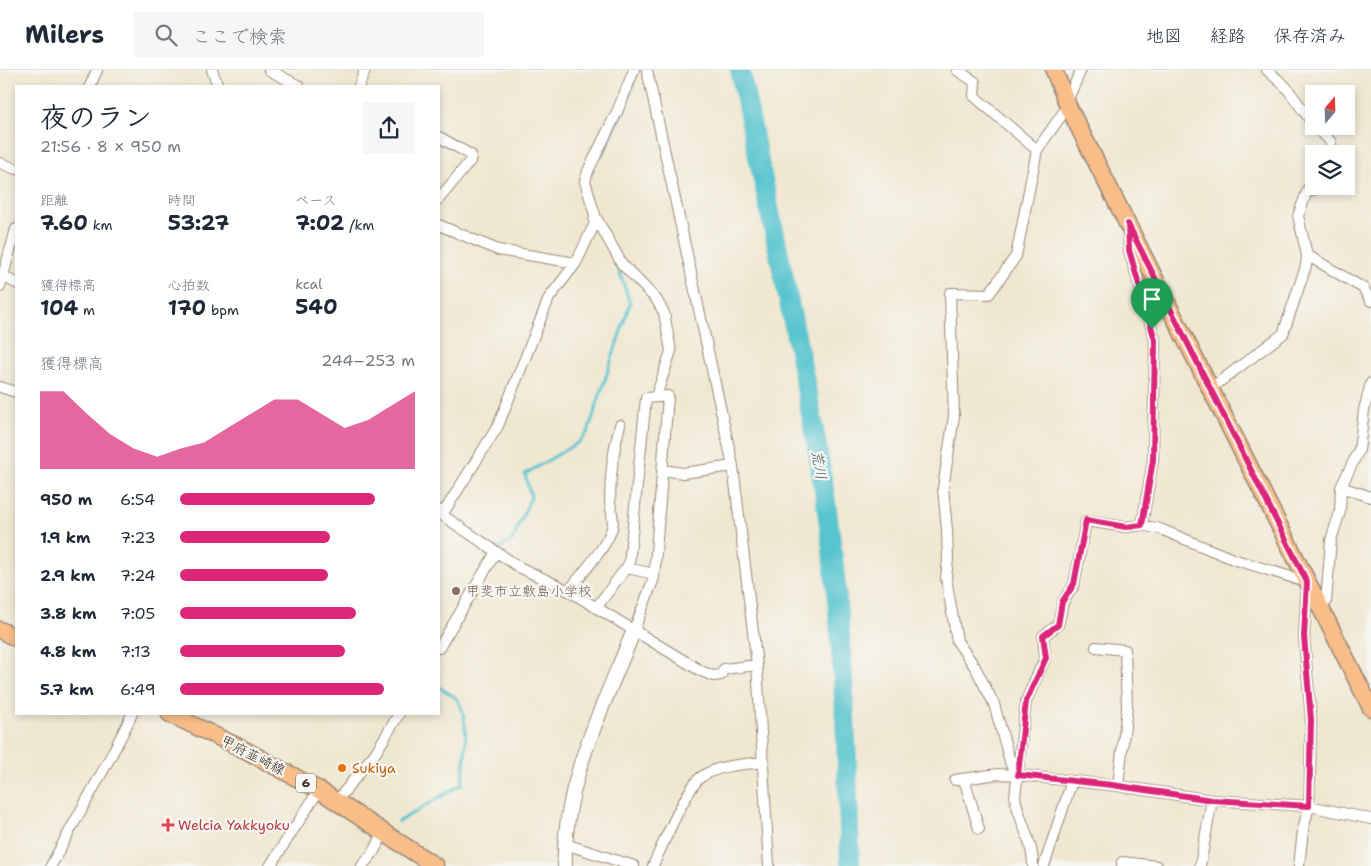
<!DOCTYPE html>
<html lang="ja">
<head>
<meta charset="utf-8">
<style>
  body { margin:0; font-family:"Shantell Sans","Klee One",sans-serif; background:#f6f6f7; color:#1f2937; height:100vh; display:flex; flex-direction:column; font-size:19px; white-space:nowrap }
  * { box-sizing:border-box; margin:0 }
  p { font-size:16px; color:#747a83 }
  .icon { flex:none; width:28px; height:28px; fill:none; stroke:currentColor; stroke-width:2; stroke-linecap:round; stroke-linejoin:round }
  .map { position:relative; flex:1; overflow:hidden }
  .details { position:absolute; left:15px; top:15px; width:425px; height:630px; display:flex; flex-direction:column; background:#fff; border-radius:0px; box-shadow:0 2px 8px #0003 }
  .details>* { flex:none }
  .needle { width:32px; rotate:19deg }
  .fabs { position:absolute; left:1305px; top:15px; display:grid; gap:10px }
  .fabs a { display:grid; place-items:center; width:50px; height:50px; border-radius:0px; background:#fff; box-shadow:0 2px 8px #0003; font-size:25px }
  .pin { position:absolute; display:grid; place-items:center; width:42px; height:42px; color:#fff; margin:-51px -21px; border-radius:50% 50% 50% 0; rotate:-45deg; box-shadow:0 0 5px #0007 }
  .pin .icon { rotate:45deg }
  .round { display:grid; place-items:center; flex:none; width:52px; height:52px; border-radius:0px; background:#f6f6f7 }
  .overview { display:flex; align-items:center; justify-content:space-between; height:85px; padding:0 25px }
  h1 { font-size:28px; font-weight:700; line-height:38px }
  .figures { display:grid; grid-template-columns:repeat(3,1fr); gap:8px; height:85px; padding:5px 25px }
  .figures div { display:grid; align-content:center }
  .figures b { font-size:21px; font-weight:700 }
  .figures small { font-size:14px; font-weight:400 }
  .figures p { font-size:14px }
  .chart { height:140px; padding:10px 25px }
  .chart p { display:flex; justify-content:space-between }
  .chart svg { width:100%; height:90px; margin-top:5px; fill:#db2777; opacity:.7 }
  ul { padding:0 25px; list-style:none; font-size:16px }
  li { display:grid; grid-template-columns:80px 60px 1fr; align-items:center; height:38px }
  li i { height:12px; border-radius:6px; background:#db2777 }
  header { display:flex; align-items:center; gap:30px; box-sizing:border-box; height:70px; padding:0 25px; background:#fff; border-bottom:1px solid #e0e1e3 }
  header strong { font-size:24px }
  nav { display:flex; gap:28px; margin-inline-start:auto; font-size:18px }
  .search { width:350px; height:45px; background:#f6f6f7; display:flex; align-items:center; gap:12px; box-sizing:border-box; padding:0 18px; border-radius:0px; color:#747a83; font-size:19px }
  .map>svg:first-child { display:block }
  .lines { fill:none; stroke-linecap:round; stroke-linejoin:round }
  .stream { stroke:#58c4cf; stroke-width:3 }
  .river { stroke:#58c4cf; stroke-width:20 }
  .minor-casing { stroke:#968877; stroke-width:12 }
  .tertiary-casing { stroke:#968877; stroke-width:16 }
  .primary-casing { stroke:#968877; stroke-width:19 }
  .minor { stroke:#fff; stroke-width:10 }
  .tertiary { stroke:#fff; stroke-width:14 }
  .primary { stroke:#f8bd89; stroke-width:16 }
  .route-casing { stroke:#fff; stroke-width:10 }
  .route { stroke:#db2777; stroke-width:6 }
  .education-dot { fill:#8d6e63; stroke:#f6f6f2; stroke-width:2 }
  .food-dot { fill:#e8710a; stroke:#f6f6f2; stroke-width:2 }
  .health-dot { fill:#e0444e; stroke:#f6f6f2; stroke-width:2 }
  .labels { text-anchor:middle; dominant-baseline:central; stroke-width:4.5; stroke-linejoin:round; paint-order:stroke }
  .shield { fill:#f6f6f2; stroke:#73675e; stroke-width:1 }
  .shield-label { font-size:12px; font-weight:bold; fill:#3b2a1e }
  .education-label { font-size:14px; fill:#785e54; stroke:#f6f6f2; text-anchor:start }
  .street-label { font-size:14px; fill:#3b2a1e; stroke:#f6f6f2 }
  .food-label { font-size:14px; fill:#c56008; stroke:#f6f6f2; text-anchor:start }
  .health-label { font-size:14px; fill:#be3a42; stroke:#f6f6f2; text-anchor:start }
  .water-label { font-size:15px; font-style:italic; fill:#445853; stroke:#f6f6f2 }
</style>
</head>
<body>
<header>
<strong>Milers</strong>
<div class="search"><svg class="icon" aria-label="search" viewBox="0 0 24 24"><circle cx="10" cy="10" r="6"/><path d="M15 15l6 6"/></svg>ここで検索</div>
<nav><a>地図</a><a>経路</a><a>保存済み</a></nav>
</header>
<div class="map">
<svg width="1371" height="796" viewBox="0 0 1371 796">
  <rect width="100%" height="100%" fill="#f6f6f2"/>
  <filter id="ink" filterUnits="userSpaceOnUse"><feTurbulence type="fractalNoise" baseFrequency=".02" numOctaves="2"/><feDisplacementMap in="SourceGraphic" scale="10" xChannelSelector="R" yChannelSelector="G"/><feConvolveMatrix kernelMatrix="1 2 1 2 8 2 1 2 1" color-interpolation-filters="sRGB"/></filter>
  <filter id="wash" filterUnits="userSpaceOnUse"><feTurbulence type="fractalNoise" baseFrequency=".0096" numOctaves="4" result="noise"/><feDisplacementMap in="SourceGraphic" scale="20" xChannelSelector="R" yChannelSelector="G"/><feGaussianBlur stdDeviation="1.12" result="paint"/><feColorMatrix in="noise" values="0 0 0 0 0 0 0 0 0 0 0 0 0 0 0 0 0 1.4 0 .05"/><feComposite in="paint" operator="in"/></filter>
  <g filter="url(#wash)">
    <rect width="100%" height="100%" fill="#f0e7d0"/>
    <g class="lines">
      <path class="stream" d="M601 86 625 38 634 12
        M497 480 512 471 531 427 525 404 579 372 588 362 630 233 616 192
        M398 752 462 714C465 694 470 648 458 631 455 625 444 621 439 617"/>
      <path class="river" d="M740 0C769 144 804 287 826 433 843 553 847 674 850 796"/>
    </g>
  </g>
  <g filter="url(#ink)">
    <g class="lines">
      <g class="minor-casing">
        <path id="minor" d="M212 0 218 16
          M269 0 299 16
          M647 0 733 396 757 595 769 796
          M957 0 975 12 974 26 1037 80
          M1267 0 1286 17 1314 55
          M90 16 97 0
          M359 16 365 0
          M1067 31 1081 0
          M1315 56 1330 71 1332 78 1329 84
          M439 67 471 85 470 91 439 129
          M0 93 16 99
          M595 146 622 194 656 229 664 243 671 281 656 327
          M439 155 498 180 576 193
          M1128 160 1129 180 1155 270 1153 390 1142 455
          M1307 185 1363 218 1371 231
          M4 207 16 213
          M0 217 16 159
          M0 317 16 322
          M1210 319 1283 264 1306 196 1307 185 1298 146 1308 119 1312 121 1314 116
          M663 400 683 403 733 396
          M1341 417 1371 427
          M439 440 442 445 519 497 569 521 701 601 713 606 721 605 724 599 757 595
          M442 445 498 356 549 228 576 193 594 155 595 145 585 111 588 101 617 42 634 0
          M627 498 654 504
          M569 521C581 504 607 477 612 458 615 449 610 439 610 431 610 405 613 380 620 355
          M1320 537 1326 532 1331 470 1340 442 1341 417 1359 380 1364 340 1371 313
          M596 538 629 494 646 328 668 326 654 508 634 560
          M1096 577 1125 580 1127 638 1118 716
          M439 578 496 482
          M1018 705 1011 695 994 634 975 597 957 571 946 508 948 490 947 460 943 418 954 346 950 223 989 224 1016 186 1037 80 1068 36
          M964 709 979 759
          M955 710 998 704 1018 705 1118 716 1212 730 1309 736 1371 749
          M336 732 376 682 399 644
          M565 774 634 796
          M51 796C77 745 108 696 132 644
          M270 796 319 720
          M362 796 373 783 384 762
          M653 796C661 778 687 717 701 707 718 695 744 694 764 692
          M1033 796C1033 771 1019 751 1015 727L1026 631 1045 588 1043 566 1058 555 1063 532 1074 515 1086 451 1126 457 1142 455 1160 459 1233 489 1307 512 1304 566 1311 650 1310 704 1309 736 1303 760 1299 796
          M1044 796 1072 711
          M1122 796V792L1157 796
          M1200 796 1212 730"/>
      </g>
      <g class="tertiary-casing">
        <path id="tertiary" d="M565 796C562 714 604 635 634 560"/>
      </g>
      <g class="primary-casing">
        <path id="primary" d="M1054 0 1068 36 1371 638
          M0 560 16 568
          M170 644 245 680 319 720 435 796"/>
      </g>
      <use href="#minor" class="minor"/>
      <use href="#tertiary" class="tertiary"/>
      <use href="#primary" class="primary"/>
    </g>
  </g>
  <g class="lines" filter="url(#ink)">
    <g class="route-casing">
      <path id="route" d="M1128 154 1307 512 1304 566 1311 650 1309 736 1212 730 1112 715 1018 705 1026 631 1046 588 1043 566 1058 555 1062 532 1074 514 1086 450 1126 457 1142 455 1153 390 1155 270 1129 180Z"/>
    </g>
    <use href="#route" class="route"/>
  </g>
  <circle class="education-dot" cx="456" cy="521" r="5"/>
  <circle class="food-dot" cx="342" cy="698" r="5"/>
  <path class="health-dot" d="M165.5 747.5h5v5h5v5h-5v5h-5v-5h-5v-5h5z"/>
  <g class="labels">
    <rect class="shield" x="296" y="703.5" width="20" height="19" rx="4"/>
    <g class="shield-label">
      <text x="306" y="713">6</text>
    </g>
    <g class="education-label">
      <text x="466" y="521">甲斐市立敷島小学校</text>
    </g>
    <g class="street-label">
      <text transform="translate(253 685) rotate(27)">甲府韮崎線</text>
    </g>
    <g class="food-label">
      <text x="352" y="698">Sukiya</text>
    </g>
    <g class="health-label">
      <text x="178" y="755">Welcia Yakkyoku</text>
    </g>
    <g class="water-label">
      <text transform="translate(819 395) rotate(80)">荒川</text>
    </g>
  </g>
</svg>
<div class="fabs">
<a><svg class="needle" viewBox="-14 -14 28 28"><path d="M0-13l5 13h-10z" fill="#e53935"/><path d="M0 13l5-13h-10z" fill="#747a83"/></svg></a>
<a><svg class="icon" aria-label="layers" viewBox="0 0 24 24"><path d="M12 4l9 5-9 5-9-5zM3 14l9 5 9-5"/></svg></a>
</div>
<div class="pin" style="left:1152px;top:259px;background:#1e9e55"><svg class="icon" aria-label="arrive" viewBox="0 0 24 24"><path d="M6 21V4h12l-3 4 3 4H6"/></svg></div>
<section class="details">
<div class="overview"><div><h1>夜のラン</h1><p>21:56 · 8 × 950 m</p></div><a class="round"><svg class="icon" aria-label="share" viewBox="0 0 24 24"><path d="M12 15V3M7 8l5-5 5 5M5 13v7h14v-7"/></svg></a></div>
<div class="figures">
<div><p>距離</p><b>7.60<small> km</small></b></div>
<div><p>時間</p><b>53:27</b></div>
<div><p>ペース</p><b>7:02<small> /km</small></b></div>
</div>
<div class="figures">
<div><p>獲得標高</p><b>104<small> m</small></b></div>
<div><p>心拍数</p><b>170<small> bpm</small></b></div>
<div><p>kcal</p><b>540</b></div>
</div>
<div class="chart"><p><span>獲得標高</span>244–253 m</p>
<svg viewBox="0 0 160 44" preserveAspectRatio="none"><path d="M0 44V6L10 6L20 17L30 27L40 34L50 38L60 34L70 31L80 24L90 17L100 10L110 10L120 17L130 24L140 20L150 13L160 6V44z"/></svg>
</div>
<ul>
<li><b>950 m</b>6:54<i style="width:83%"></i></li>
<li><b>1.9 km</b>7:23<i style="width:64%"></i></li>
<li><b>2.9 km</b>7:24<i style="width:63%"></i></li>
<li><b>3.8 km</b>7:05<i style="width:75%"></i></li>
<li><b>4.8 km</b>7:13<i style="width:70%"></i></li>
<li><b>5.7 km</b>6:49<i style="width:87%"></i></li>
</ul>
</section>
</div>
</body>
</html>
